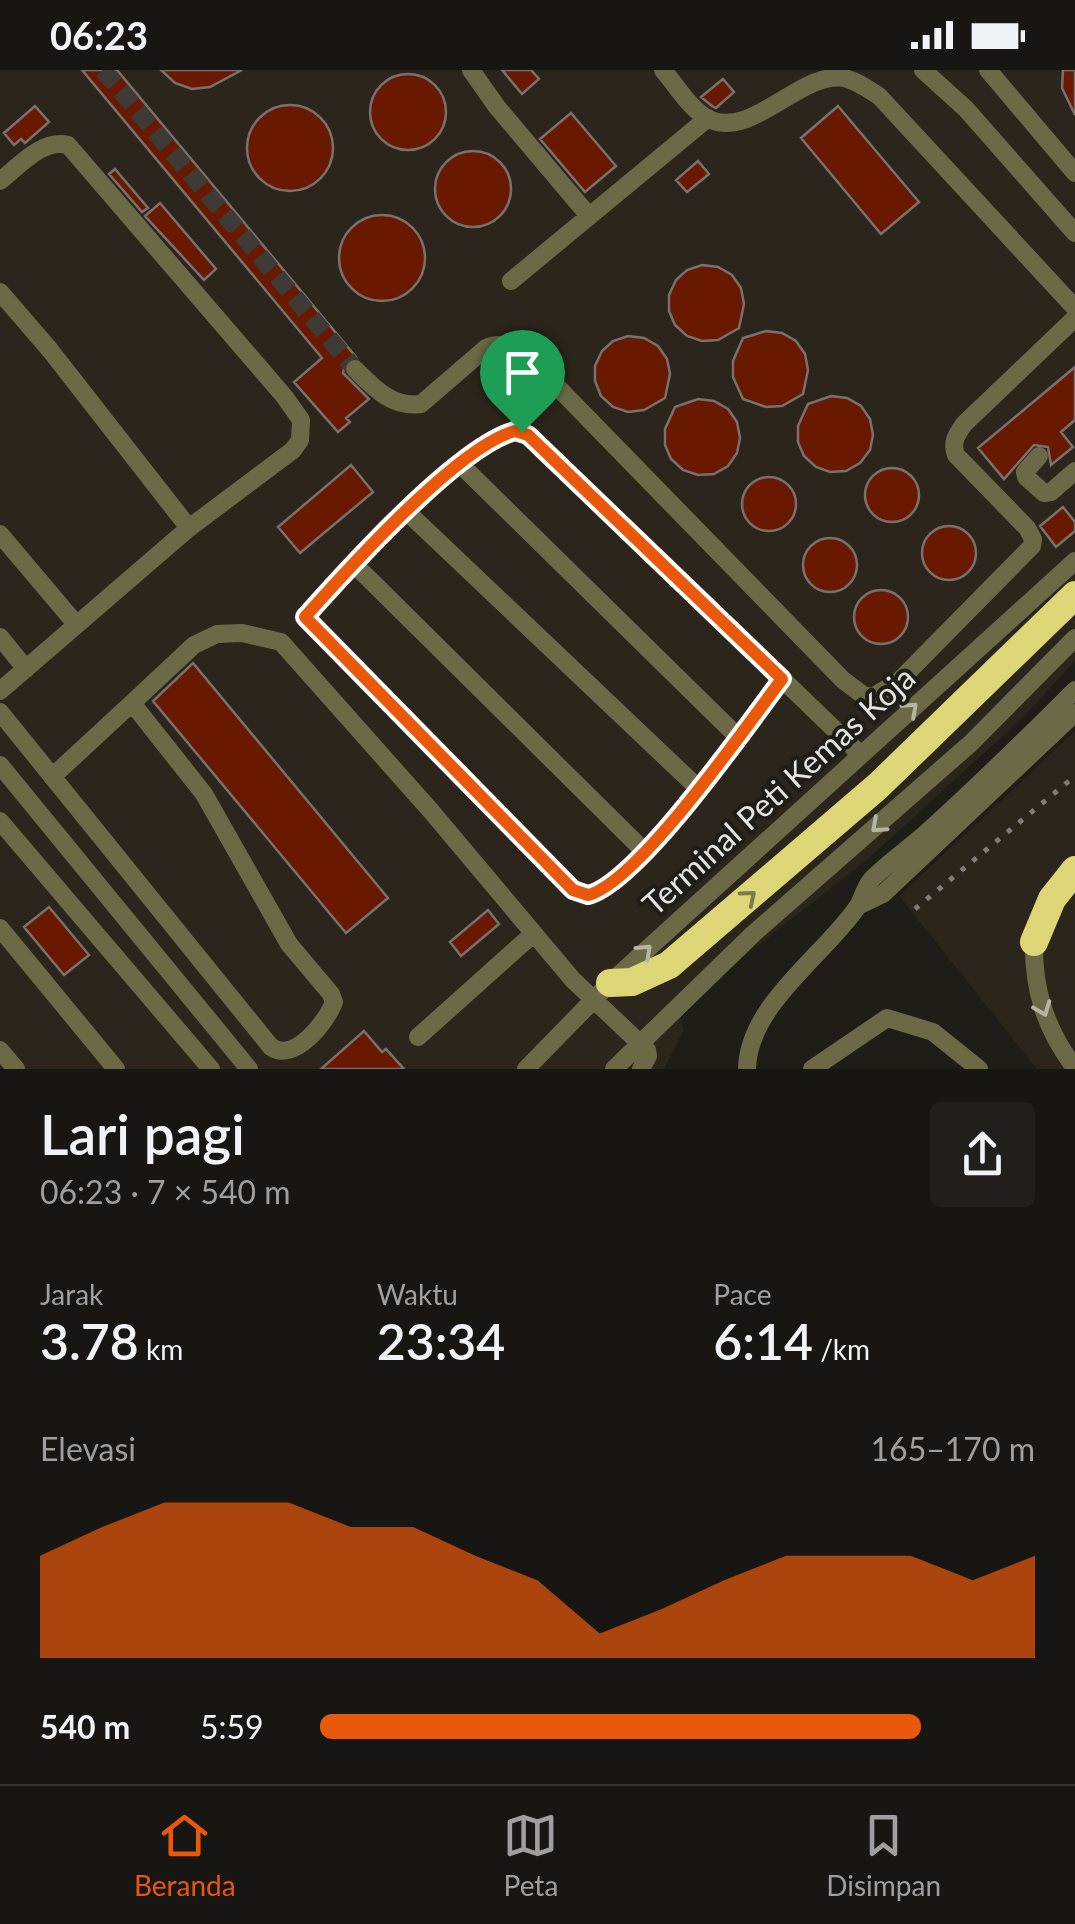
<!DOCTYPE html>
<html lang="id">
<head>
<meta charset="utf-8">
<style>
  body { margin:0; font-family:Lato,sans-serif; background:#211f1b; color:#f1f3f6; height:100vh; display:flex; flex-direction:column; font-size:38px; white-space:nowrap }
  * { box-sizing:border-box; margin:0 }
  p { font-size:32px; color:#9f9f9f }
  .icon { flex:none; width:55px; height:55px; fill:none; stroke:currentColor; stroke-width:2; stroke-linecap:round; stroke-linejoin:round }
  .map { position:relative; height:999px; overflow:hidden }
  .details { display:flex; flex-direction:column; background:#181612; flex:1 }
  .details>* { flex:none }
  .pin { position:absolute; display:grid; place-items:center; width:85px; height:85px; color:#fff; margin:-102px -42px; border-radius:50% 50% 50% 0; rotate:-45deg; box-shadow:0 0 10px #0007 }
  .pin .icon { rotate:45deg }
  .round { display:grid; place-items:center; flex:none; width:105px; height:105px; border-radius:10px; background:#211f1b }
  .head { display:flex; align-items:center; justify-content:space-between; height:170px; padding:0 40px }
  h1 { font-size:55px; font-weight:600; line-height:75px }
  .figures { display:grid; grid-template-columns:repeat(3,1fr); gap:15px; height:170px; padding:10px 40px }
  .figures div { display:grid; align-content:center }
  .figures b { font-size:50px; font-weight:600 }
  .figures small { font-size:28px; font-weight:400 }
  .figures p { font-size:28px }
  .chart { height:280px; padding:20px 40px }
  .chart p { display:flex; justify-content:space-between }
  .chart svg { width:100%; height:180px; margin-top:10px; fill:#ea580c; opacity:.7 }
  ul { padding:0 40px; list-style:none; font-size:32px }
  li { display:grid; grid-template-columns:160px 120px 1fr; align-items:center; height:75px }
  li i { height:25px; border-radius:12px; background:#ea580c }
  .status { display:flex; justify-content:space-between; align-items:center; height:70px; padding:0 50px; background:#181612; direction:ltr }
  .status svg { height:28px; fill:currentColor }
  .tab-bar { display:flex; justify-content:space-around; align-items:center; height:140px; border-top:2px solid #363532; background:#181612; font-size:28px; color:#9f9f9f }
  .tab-bar a { display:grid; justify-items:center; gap:5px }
  .tab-bar .active { color:#ea580c }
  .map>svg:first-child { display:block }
  .built { fill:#2b251b }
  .building { fill:#691900; stroke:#78716f; stroke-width:2.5 }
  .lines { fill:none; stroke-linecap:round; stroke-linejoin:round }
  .minor-tunnel { stroke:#3e3b36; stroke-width:18; stroke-dasharray:18 9; stroke-linecap:butt }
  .minor { stroke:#6c6a46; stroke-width:18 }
  .highway { stroke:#ddd677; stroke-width:28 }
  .rail { stroke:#7f7d79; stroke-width:5; stroke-dasharray:5 10; stroke-linecap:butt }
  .oneway { stroke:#b6b4a4 }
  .oneway2 { stroke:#7e7a48 }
  .route-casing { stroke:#fff; stroke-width:20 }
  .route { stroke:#ea580c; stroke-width:12 }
  .labels { text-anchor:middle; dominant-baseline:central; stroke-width:8; stroke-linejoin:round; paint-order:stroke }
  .street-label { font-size:32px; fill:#e7e5e2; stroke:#201d18 }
</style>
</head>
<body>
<div class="status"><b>06:23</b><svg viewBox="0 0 49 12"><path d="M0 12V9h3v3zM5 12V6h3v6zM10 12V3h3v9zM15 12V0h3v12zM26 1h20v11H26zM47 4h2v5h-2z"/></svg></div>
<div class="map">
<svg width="1075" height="999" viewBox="0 0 1075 999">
  <rect width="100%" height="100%" fill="#201d18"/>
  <path class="built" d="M0 0H1075V591L1022 648 867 790 678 938 684 960 664 999H0Z
    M1075 661V999H1037L899 826Z"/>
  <path class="building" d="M82 0H117L356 287 346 291 343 303 369 329 346 348 350 352 338 362 294 312 322 288Z
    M161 0H242L210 17 192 19 175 13Z
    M502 0H531L539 9 522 24Z
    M1063 0H1075V45L1062 18Z
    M370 42a38 38 0 1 1 76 0a38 38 0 1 1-76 0Z
    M723 9 734 22 716 38 712 36 701 27Z
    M247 78a43 43 0 1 1 86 0a43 43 0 1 1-86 0Z
    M35 36 49 52 25 73 21 69 14 75 4 63Z
    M838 36 919 132 881 164 801 68Z
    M571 43 616 96 585 122 540 69Z
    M435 119a38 38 0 1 1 76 0a38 38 0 1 1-76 0Z
    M698 91 709 104 687 122 676 110Z
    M115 99 148 138 142 142 109 104Z
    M160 133 216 199 204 210 145 146Z
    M339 188a43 43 0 1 1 86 0a43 43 0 1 1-86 0Z
    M702 195 718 197 732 205 741 218 744 234 739 258 718 270 702 271 687 266 675 255 669 241V225L676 210 687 200Z
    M766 261 782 263 796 271 805 284 808 300 803 324 782 336 766 337 743 329 733 307V291L743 268Z
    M628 266 644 268 658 276 667 289 670 304 665 328 644 340 628 342 613 337 601 326 595 311V296L602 281 613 271Z
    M1075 297V350L1061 362 1073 377 1051 395 1048 377 1034 375 1004 409 978 378Z
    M831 326 847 328 861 336 870 349 873 365 870 380 860 393 846 401 830 402 816 397 804 386 798 372V356L808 334Z
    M698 329 714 331 728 339 737 352 740 368 737 383 728 396 714 404 698 405 683 400 671 389 665 375V359L675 337Z
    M351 395 373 422 300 483 278 457Z
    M865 425a27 27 0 1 1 54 0a27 27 0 1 1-54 0Z
    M742 434a27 27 0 1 1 54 0a27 27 0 1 1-54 0Z
    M1063 437 1075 452V461L1056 477 1040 456Z
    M922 483a27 27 0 1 1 54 0a27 27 0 1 1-54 0Z
    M803 495a27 27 0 1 1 54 0a27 27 0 1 1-54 0Z
    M854 547a27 27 0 1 1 54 0a27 27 0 1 1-54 0Z
    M193 593 388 828 346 863 153 631Z
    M49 837 89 885 64 905 24 857Z
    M488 840 499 854 461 886 450 872Z
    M364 961 382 982 386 979 404 999H321Z"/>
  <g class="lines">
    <path class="minor-tunnel" d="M103 0 355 299"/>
    <path class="minor" d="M471 0 497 37 589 146
      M663 0C676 15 688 36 705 47 749 74 800 0 844 8 857 11 868 19 879 26L1075 238
      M923 0 966 39 1075 163
      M988 0 1075 103
      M0 111C19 96 43 68 68 75L284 326 301 350 300 370 293 380 189 458 0 621
      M511 211 708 48
      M0 222 50 280 189 458
      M355 299C374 318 392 338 421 334L486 278C506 269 521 282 536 295L843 610 863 625 873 627 899 611 1032 476 1033 469 1027 458 956 385C951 372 957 364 964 354L1075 248
      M1039 386 1025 402 1026 407 1044 423 1051 422 1075 401
      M460 394 738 667
      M406 441 699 719
      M0 464 76 554
      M355 495 645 782
      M0 567 26 599
      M782 609C747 655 638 813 588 825L573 820 305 547C338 511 471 366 514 361 521 361 523 362 529 365L861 685
      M132 633 194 575 217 564 242 563 281 572 431 741 573 910 647 980 648 986 641 999
      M0 642 271 977C294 993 326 953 334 932L331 924 289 874 204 724 132 633 52 707
      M0 695 249 999
      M0 751 211 999
      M858 836 883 824 1075 643
      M0 858 116 999
      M1034 872C1033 920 1046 960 1075 998
      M418 967 533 864
      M0 980 16 999
      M526 999 610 913 1075 491
      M614 999 753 864 971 673 1075 568
      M747 999C748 935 825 885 858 836 863 827 865 817 872 809 888 793 908 779 925 764 976 718 1026 669 1075 620
      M812 999 887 948 933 962 979 999"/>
    <path class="highway" d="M1034 872 1052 829 1075 800
      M610 913 632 912 669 895 878 716 1075 525"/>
    <path class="rail" d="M915 839 1075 706"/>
  </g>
  <defs><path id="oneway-chevron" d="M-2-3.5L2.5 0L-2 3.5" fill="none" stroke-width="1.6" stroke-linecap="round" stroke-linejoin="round" transform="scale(2.5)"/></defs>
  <g class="oneway">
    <use href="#oneway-chevron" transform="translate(911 639) rotate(-42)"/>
    <use href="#oneway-chevron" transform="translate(878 756) rotate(138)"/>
    <use href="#oneway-chevron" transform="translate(645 881) rotate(-43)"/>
    <use href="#oneway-chevron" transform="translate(1043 939) rotate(69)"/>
  </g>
  <use class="oneway2" href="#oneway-chevron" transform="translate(749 827) rotate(-40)"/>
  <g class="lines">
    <g class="route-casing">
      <path id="route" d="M515 361 528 365 782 609C747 655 638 813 588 825L573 820 305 547C346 501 458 376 515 361Z"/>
    </g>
    <use href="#route" class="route"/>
  </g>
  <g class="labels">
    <g class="street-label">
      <text transform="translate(778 720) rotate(-42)">Terminal Peti Kemas Koja</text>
    </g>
  </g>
</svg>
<div class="pin" style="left:522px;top:362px;background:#1e9e55"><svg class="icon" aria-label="arrive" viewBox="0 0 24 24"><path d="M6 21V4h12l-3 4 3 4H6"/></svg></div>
</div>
<section class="details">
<div class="head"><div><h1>Lari pagi</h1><p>06:23 · 7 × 540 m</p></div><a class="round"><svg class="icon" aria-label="share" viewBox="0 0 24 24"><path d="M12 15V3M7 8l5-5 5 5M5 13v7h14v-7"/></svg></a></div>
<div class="figures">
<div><p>Jarak</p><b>3.78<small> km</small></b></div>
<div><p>Waktu</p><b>23:34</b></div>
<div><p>Pace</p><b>6:14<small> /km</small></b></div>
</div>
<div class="chart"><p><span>Elevasi</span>165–170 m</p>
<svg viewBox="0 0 160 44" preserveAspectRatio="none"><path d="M0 44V19L10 12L20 6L30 6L40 6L50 12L60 12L70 19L80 25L90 38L100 32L110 25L120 19L130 19L140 19L150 25L160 19V44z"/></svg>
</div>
<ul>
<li><b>540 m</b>5:59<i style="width:84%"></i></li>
</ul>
</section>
<nav class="tab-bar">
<a class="active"><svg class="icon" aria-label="home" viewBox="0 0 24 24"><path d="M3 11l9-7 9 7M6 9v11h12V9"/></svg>Beranda</a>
<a><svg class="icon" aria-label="map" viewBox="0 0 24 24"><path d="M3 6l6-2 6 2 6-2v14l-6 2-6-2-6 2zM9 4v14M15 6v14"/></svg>Peta</a>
<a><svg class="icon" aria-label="saved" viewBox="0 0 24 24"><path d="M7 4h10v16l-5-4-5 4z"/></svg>Disimpan</a>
</nav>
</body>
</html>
